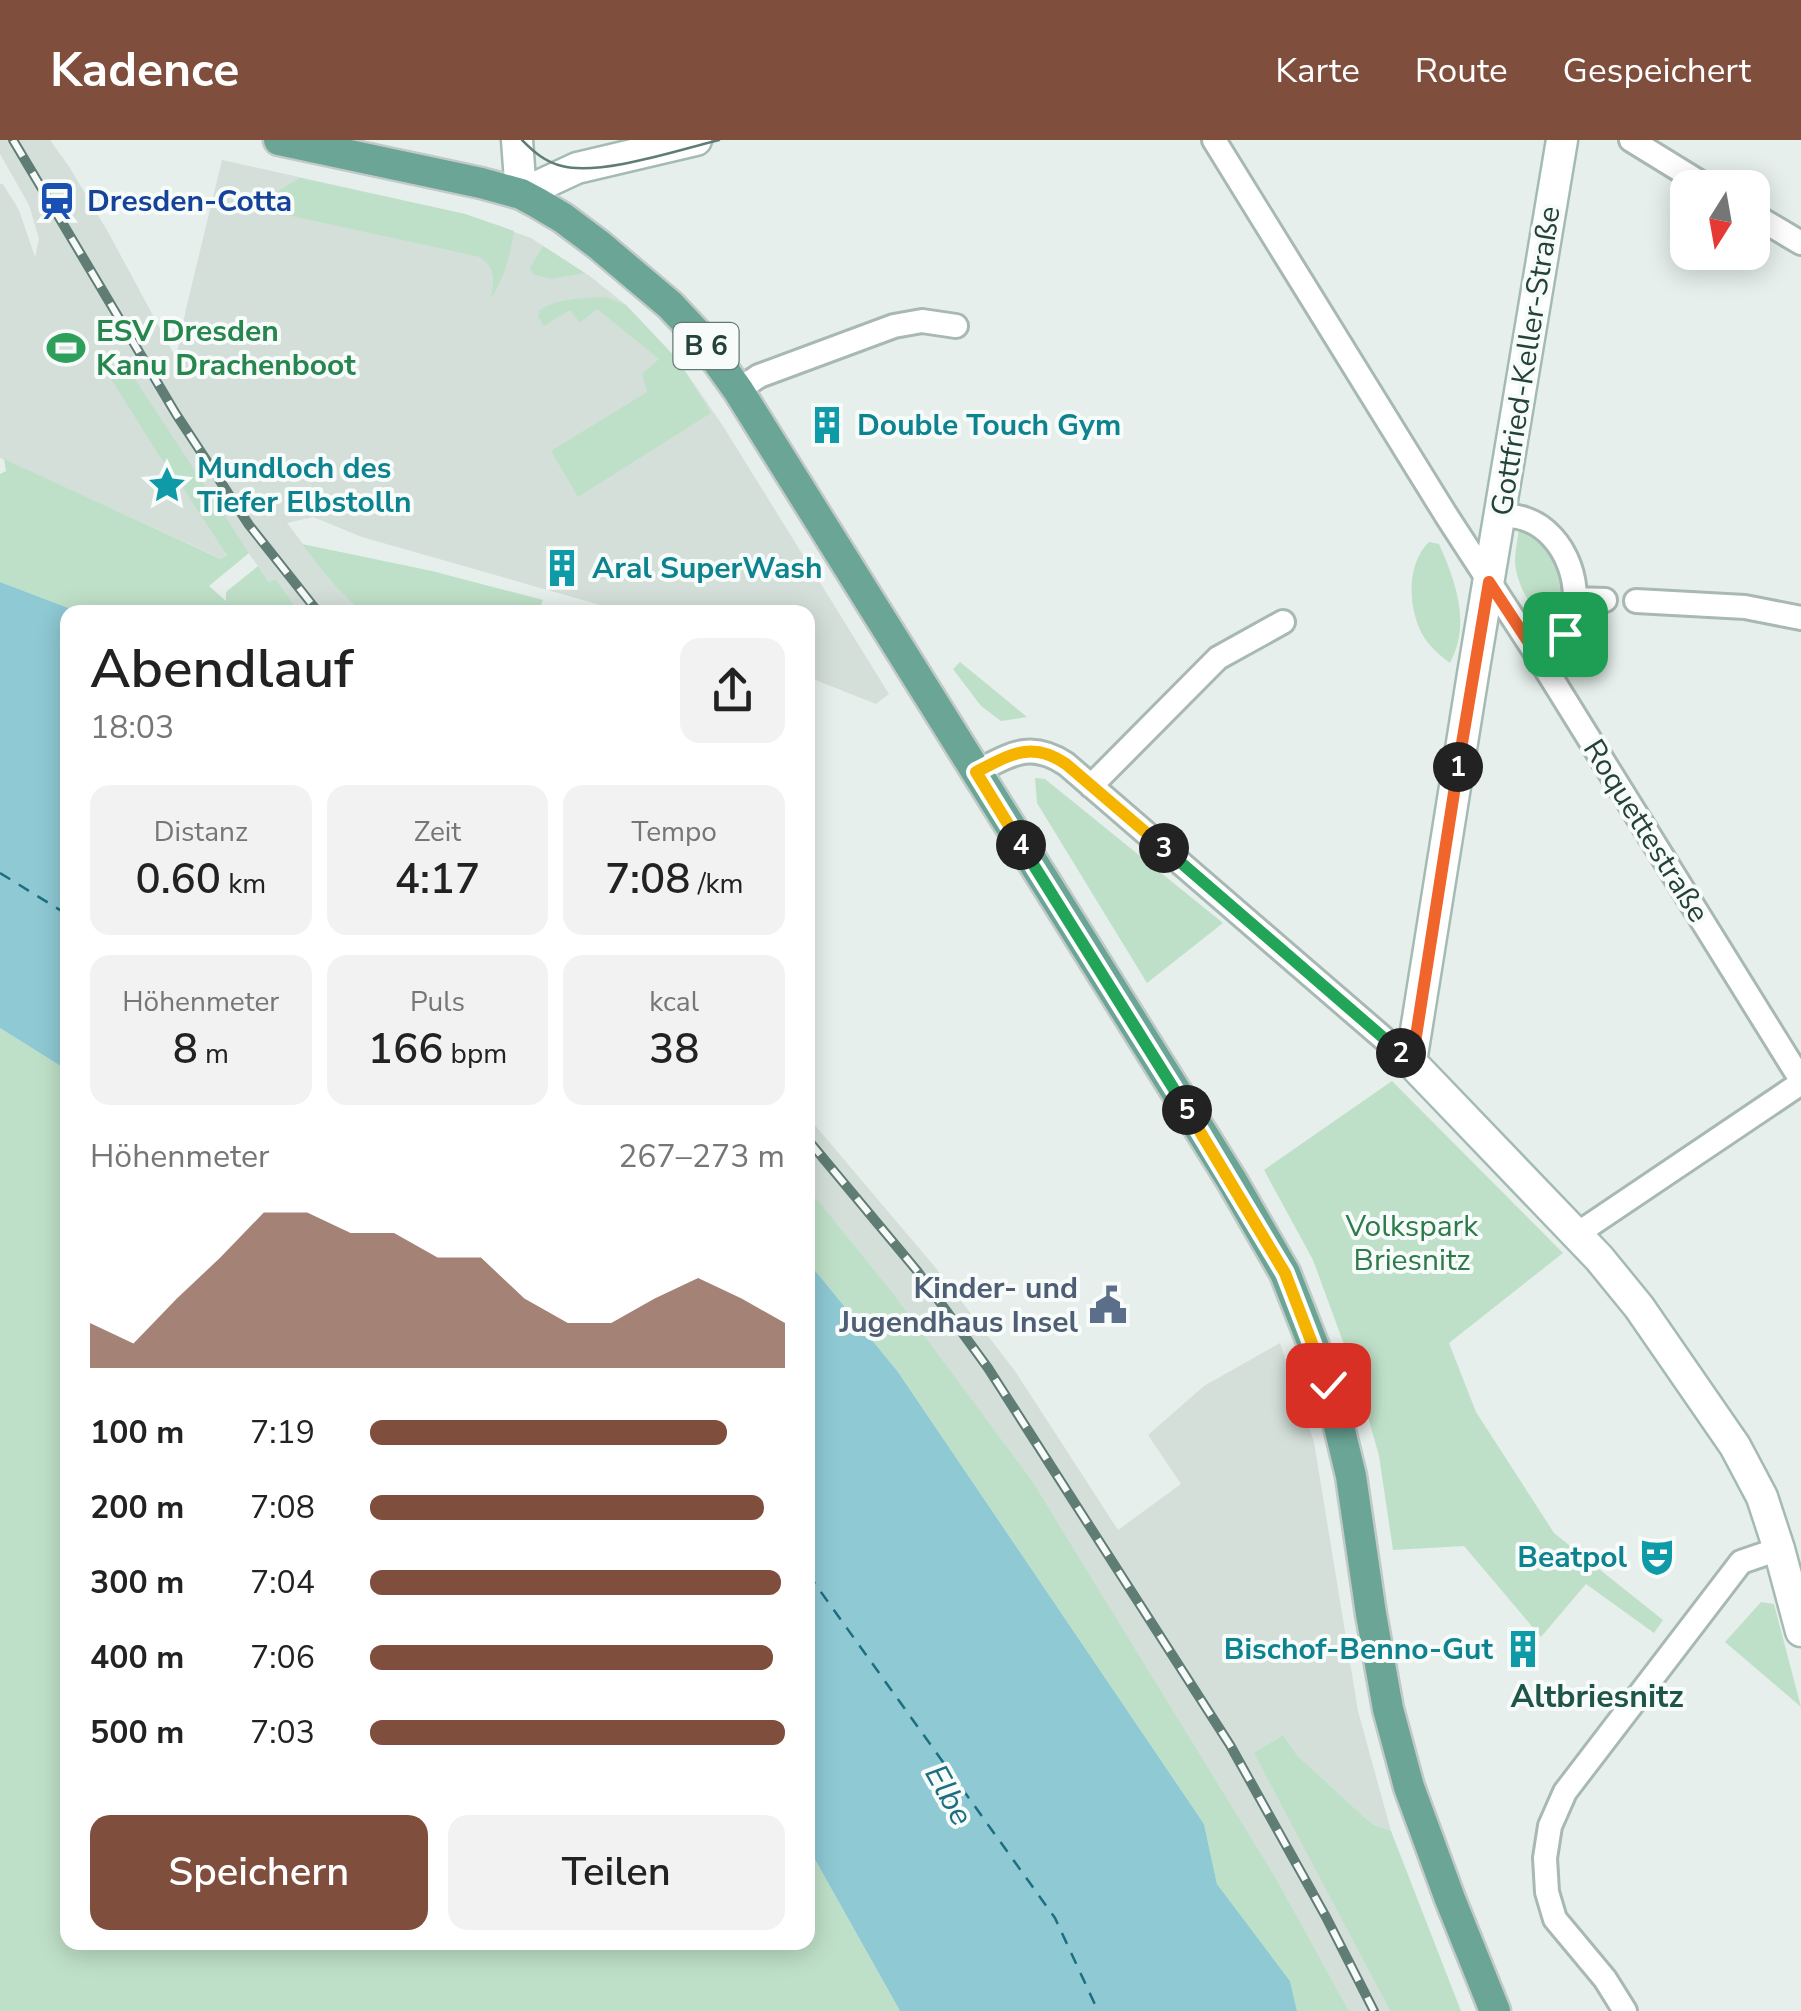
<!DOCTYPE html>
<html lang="de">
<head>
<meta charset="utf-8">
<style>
  body { margin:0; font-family:"Nunito Sans",sans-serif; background:#f2f2f2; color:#222; height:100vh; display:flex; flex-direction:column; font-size:38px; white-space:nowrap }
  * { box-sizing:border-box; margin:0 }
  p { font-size:32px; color:#767676 }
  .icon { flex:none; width:55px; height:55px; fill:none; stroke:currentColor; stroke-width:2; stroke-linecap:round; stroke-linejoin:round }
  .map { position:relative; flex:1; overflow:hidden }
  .sheet { position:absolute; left:60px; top:465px; width:755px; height:1345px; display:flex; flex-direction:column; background:#fff; border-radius:20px; box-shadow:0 5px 25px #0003 }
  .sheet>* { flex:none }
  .needle { width:65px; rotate:191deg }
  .buttons { position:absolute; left:1670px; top:30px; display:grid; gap:20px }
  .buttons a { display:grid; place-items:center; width:100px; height:100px; border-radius:20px; background:#fff; box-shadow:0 5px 25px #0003; font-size:50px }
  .pin { position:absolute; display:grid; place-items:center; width:85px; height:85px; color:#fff; margin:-42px; border-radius:20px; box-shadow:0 5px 15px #0006 }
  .km { position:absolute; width:50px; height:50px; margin:-25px; border-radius:50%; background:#222; color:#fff; font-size:28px; line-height:50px; text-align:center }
  .round { display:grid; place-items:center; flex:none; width:105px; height:105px; border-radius:20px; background:#f2f2f2 }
  .overview { display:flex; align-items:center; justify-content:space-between; height:170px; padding:0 30px }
  h1 { font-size:55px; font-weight:600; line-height:75px }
  .metrics { display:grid; grid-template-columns:repeat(3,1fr); gap:15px; height:170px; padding:10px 30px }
  .metrics div { display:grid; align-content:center; border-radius:20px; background:#f2f2f2; text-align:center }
  .metrics b { font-size:42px; font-weight:600 }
  .metrics small { font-size:28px; font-weight:400 }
  .metrics p { font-size:28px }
  .chart { height:280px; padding:20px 30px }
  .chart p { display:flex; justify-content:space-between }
  .chart svg { width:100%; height:180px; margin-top:10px; fill:#804e3d; opacity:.7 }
  .button { display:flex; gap:20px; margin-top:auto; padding:20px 30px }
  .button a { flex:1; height:115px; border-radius:20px; background:#804e3d; color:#fff; font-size:40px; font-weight:600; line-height:115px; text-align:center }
  .button a+a { background:#f2f2f2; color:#222 }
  ul { padding:0 30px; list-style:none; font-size:32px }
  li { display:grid; grid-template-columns:160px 120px 1fr; align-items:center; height:75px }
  li i { height:25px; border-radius:12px; background:#804e3d }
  header { display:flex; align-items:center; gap:60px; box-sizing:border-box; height:140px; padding:0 50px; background:#804e3d; color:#fff }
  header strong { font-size:48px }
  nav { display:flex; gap:55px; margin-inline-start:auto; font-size:35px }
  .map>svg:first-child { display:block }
  .built { fill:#d4dfda }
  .green { fill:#bfe0c8 }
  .water { fill:#8ec9d4 }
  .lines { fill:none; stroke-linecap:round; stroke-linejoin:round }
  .ferry { stroke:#1c6f80; stroke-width:2.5; stroke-dasharray:12 10; stroke-linecap:butt }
  .street-casing { stroke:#a8b8b2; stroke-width:28 }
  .secondary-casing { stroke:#a4bbb3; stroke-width:35 }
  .primary-casing { stroke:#c2cac8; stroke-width:35 }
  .street { stroke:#fff; stroke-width:22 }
  .secondary { stroke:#fff; stroke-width:30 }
  .primary { stroke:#6aa596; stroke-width:30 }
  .tram { stroke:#5f7d75; stroke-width:2.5 }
  .rail-casing { stroke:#5f7d75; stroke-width:10 }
  .rail { stroke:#f7fbf9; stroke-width:6; stroke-dasharray:19; stroke-linecap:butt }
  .split-1-casing { stroke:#fff; stroke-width:20 }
  .split-2-casing { stroke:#fff; stroke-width:20 }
  .split-3-casing { stroke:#fff; stroke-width:20 }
  .split-4-casing { stroke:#fff; stroke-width:20 }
  .split-5-casing { stroke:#fff; stroke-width:20 }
  .split-6-casing { stroke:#fff; stroke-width:20 }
  .split-1 { stroke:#f0652b; stroke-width:12 }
  .split-2 { stroke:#f0652b; stroke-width:12 }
  .split-3 { stroke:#22a559; stroke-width:12 }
  .split-4 { stroke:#f5b400; stroke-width:12 }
  .split-5 { stroke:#22a559; stroke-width:12 }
  .split-6 { stroke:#f5b400; stroke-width:12 }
  .labels { text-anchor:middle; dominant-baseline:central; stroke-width:8; stroke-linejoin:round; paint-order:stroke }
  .shield { fill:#f7fbf9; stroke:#637a73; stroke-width:2.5 }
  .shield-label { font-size:28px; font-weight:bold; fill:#24423a }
  .transit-label { font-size:30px; font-weight:bold; fill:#164399; stroke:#f7fbf9; text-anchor:start }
  .leisure-label { font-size:30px; font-weight:bold; fill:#27864d; stroke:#f7fbf9; text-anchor:start }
  .street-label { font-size:30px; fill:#24423a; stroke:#f7fbf9 }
  .culture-label { font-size:30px; font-weight:bold; fill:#0d838f; stroke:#f7fbf9; text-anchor:start }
  .park-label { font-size:30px; fill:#2d7a4b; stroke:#f7fbf9 }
  .service-label { font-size:30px; font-weight:bold; fill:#4e5e75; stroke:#f7fbf9; text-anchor:end }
  .neighbourhood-label { font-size:32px; font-weight:bold; fill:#1f5548; stroke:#f7fbf9 }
  .water-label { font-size:32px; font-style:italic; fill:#1c6f80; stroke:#f7fbf9 }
</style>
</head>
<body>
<header>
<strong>Kadence</strong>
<nav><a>Karte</a><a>Route</a><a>Gespeichert</a></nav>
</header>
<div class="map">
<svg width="1801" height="1871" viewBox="0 0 1801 1871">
  <rect width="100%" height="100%" fill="#e6efeb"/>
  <path class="built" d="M0 0H50L70 28 108 92 176 218 186 169 222 20 465 74 531 98 591 137 626 165 677 219 723 286 889 554 876 564 808 537V472H625L362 397 313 377 287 383 334 445 361 472H299L276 439 270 443 240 401 222 419 0 318V44H3L19 70 35 117 39 99 29 65 0 14Z
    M808 977 935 1127 1015 1231 1118 1390 1181 1344 1148 1295 1204 1246 1280 1203 1314 1302 1358 1571 1391 1691 1374 1685 1363 1676 1297 1615 1283 1595 1255 1613 1390 1871H1349L1277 1740 1030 1339 893 1153 808 1048Z"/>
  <path class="green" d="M300 38 465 74 514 91C510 115 505 137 491 158 494 140 496 129 480 117L251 67Z
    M543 106 585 133 550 139 533 134 530 128Z
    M606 157 626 165 677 219 711 273 578 357 551 311 647 252 642 234 659 219 597 169 580 183 570 170 544 186 538 176 540 170C558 158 584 158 606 157Z
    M127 227 249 413 209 446 226 461V452L258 426 269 442 276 439 299 472H79L0 442V334L6 331 4 319 221 419 227 415 171 330 160 317 111 239Z
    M1519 388H1526L1553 409 1567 459 1557 488 1551 494C1536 473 1516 448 1515 421 1515 410 1518 399 1519 388Z
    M1429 402 1439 404C1456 442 1471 484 1450 523 1439 515 1429 506 1422 494 1408 467 1406 424 1429 402Z
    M302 404 432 431 543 460 538 472H361L334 445Z
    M960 522 1027 577 1001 581 981 566 953 529Z
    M1035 638 1045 639 1223 783 1147 843 1037 663Z
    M0 888 67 930 68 1802H808V1707L900 1871H0Z
    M1392 941 1563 1113 1449 1203 1476 1272 1554 1393 1663 1480 1654 1493 1586 1444 1541 1497 1464 1406 1393 1410 1379 1316 1360 1248 1313 1120 1264 1030Z
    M808 1048 893 1153 1032 1341 1277 1740 1349 1871H1297L1290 1841 1217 1744 1204 1684 898 1232 808 1122Z
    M1761 1462 1774 1464 1801 1567 1725 1502Z
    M1283 1595 1297 1615 1363 1676 1374 1685 1391 1691 1461 1871H1390L1254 1613Z"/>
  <path class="water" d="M0 442 79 472H68L67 930 0 888Z
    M808 1122 898 1232 1204 1684 1217 1744 1290 1841 1297 1871H900L808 1707Z"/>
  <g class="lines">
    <path class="ferry" d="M0 733 68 775
      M808 1434 1055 1778 1098 1871"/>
    <g class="street-casing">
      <path id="street" d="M1214 0 1446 375 1539 518 1801 940
        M1631 0 1709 48
        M1752 74 1801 103
        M738 250 759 236 894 186 922 181 956 186
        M1501 374C1509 376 1517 376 1525 379 1567 393 1587 452 1567 490 1561 502 1549 510 1539 518
        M1576 459 1605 460
        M1636 461 1745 467 1801 478
        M976 632C1010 615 1030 600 1066 624L1411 922
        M1091 646 1218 518 1283 482
        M1577 1094 1801 943
        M1625 1871 1605 1839 1555 1779 1547 1752 1545 1718 1550 1686 1565 1652 1741 1422 1779 1409"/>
    </g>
    <g class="secondary-casing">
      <path id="secondary" d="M517 0 521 54 577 28 696 0
        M1562 0 1473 534 1411 922 1599 1118 1639 1167 1735 1306 1762 1357 1779 1409 1801 1491"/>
    </g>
    <g class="primary-casing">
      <path id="primary" d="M279 0 481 43 521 54 536 62 563 78 599 105 670 165 700 197 738 250 1232 1041 1285 1133 1329 1245 1351 1336 1371 1474 1388 1569 1409 1647 1450 1759 1495 1871"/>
    </g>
    <use href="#street" class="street"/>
    <use href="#secondary" class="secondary"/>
    <use href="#primary" class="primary"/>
    <path class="tram" d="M522 0C534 12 545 22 562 26 601 36 678 10 719 0"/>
    <g class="rail-casing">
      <path id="rail" d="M13 0 176 274 249 385 318 472
        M808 1000 918 1132 988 1228 1230 1605 1326 1777 1374 1871"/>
    </g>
    <use href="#rail" class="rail"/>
  </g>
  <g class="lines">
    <g class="split-1-casing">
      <path id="split-1" d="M1458 627 1489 442 1539 518 1565 494"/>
    </g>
    <g class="split-2-casing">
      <path id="split-2" d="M1401 913 1412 922 1458 627"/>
    </g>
    <g class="split-3-casing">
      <path id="split-3" d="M1164 708 1401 913"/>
    </g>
    <g class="split-4-casing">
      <path id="split-4" d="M1021 705 976 632C1010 615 1031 600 1066 624L1164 708"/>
    </g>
    <g class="split-5-casing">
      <path id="split-5" d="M1021 705 1187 970"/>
    </g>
    <g class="split-6-casing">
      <path id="split-6" d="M1187 970 1285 1133 1328 1245"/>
    </g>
    <use href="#split-1" class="split-1"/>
    <use href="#split-2" class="split-2"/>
    <use href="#split-3" class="split-3"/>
    <use href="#split-4" class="split-4"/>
    <use href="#split-5" class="split-5"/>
    <use href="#split-6" class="split-6"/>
  </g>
  <defs>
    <g id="station-bare" transform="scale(3)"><path d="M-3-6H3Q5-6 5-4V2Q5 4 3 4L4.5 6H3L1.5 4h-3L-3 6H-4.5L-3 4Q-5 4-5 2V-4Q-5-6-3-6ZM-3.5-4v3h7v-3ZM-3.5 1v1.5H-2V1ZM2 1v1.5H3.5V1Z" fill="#1a4fb4" stroke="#f7fbf9" stroke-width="2.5" paint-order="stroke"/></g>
    <g id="stadium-bare" transform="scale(3)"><path d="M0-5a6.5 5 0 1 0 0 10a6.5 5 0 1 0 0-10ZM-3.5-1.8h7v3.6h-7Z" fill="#2e9e5b" stroke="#f7fbf9" stroke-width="2.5" paint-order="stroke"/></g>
    <g id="building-bare" transform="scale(3)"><path d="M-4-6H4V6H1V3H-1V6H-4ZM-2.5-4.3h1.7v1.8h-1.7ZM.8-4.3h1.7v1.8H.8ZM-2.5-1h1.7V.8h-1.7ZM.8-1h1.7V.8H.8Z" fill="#0f9aa8" stroke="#f7fbf9" stroke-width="2.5" paint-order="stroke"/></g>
    <g id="sight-bare" transform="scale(3)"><path d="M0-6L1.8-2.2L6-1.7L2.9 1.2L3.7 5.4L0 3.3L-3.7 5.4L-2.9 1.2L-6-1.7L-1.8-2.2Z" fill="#0f9aa8" stroke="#f7fbf9" stroke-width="2.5" paint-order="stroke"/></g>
    <g id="civic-bare" transform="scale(3)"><path d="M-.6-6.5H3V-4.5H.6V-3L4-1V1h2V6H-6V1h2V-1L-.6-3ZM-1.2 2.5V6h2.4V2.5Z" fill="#5c6f8a" stroke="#f7fbf9" stroke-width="2.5" paint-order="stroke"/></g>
    <g id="theatre-bare" transform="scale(3)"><path d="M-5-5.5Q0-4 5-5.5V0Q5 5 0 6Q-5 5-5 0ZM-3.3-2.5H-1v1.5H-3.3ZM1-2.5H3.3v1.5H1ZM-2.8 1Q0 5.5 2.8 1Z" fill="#0f9aa8" stroke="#f7fbf9" stroke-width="2.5" paint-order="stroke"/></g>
  </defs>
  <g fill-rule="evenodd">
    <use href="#station-bare" x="57" y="61"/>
    <use href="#stadium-bare" x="66" y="208"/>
    <use href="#building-bare" x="827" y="285"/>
    <use href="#sight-bare" x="167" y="345"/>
    <use href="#building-bare" x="562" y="428"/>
    <use href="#civic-bare" x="1108" y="1165"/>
    <use href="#theatre-bare" x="1657" y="1417"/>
    <use href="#building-bare" x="1523" y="1509"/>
  </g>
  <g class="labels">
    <rect class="shield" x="673.5" y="183" width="65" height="46" rx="8"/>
    <g class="shield-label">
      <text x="706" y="206">B 6</text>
    </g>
    <g class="transit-label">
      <text x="87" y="61">Dresden-Cotta</text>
    </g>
    <g class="leisure-label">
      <text x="96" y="191">ESV Dresden<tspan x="96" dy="34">Kanu Drachenboot</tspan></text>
    </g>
    <g class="street-label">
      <text transform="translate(1526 221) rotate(-81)">Gottfried-Keller-Straße</text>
      <text transform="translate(1646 691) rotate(58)">Roquettestraße</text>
    </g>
    <g class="culture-label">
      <text x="857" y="285">Double Touch Gym</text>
      <text x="197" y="328">Mundloch des<tspan x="197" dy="34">Tiefer Elbstolln</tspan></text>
      <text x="592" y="428">Aral SuperWash</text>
      <text x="1627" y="1417" text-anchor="end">Beatpol</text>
      <text x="1493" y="1509" text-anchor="end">Bischof-Benno-Gut</text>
    </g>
    <g class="park-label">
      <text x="1412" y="1086">Volkspark<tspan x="1412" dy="34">Briesnitz</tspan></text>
    </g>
    <g class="service-label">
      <text x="1078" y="1148">Kinder- und<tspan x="1078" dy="34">Jugendhaus Insel</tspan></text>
    </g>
    <g class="neighbourhood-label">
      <text x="1597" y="1556">Altbriesnitz</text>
    </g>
    <g class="water-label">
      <text transform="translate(949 1655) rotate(61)">Elbe</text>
    </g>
  </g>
</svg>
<div class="buttons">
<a><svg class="needle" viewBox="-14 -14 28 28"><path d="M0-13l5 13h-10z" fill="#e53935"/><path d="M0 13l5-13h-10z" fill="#767676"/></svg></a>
</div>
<div class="pin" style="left:1565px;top:494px;background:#1e9e55"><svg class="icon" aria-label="arrive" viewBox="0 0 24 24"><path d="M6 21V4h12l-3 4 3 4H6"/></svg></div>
<div class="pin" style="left:1328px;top:1245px;background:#d93025"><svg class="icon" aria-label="check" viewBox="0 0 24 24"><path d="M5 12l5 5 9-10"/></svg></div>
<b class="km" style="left:1458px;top:627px">1</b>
<b class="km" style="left:1401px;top:913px">2</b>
<b class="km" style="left:1164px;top:708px">3</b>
<b class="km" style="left:1021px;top:705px">4</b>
<b class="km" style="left:1187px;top:970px">5</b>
<section class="sheet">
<div class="overview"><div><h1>Abendlauf</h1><p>18:03</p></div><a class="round"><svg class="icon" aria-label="share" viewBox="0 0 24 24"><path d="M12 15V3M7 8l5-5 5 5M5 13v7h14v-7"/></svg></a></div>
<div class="metrics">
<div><p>Distanz</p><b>0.60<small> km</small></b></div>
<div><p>Zeit</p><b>4:17</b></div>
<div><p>Tempo</p><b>7:08<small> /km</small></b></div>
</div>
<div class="metrics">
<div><p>Höhenmeter</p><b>8<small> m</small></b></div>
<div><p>Puls</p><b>166<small> bpm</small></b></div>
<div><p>kcal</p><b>38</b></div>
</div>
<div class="chart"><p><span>Höhenmeter</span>267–273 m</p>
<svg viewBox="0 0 160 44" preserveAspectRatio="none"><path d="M0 44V33L10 38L20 27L30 17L40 6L50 6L60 11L70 11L80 17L90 17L100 27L110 33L120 33L130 27L140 22L150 27L160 33V44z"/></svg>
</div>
<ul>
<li><b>100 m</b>7:19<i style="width:86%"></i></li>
<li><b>200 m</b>7:08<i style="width:95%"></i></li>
<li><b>300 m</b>7:04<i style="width:99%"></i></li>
<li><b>400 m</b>7:06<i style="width:97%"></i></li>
<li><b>500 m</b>7:03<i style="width:100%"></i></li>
</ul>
<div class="button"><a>Speichern</a><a>Teilen</a></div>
</section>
</div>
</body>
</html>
